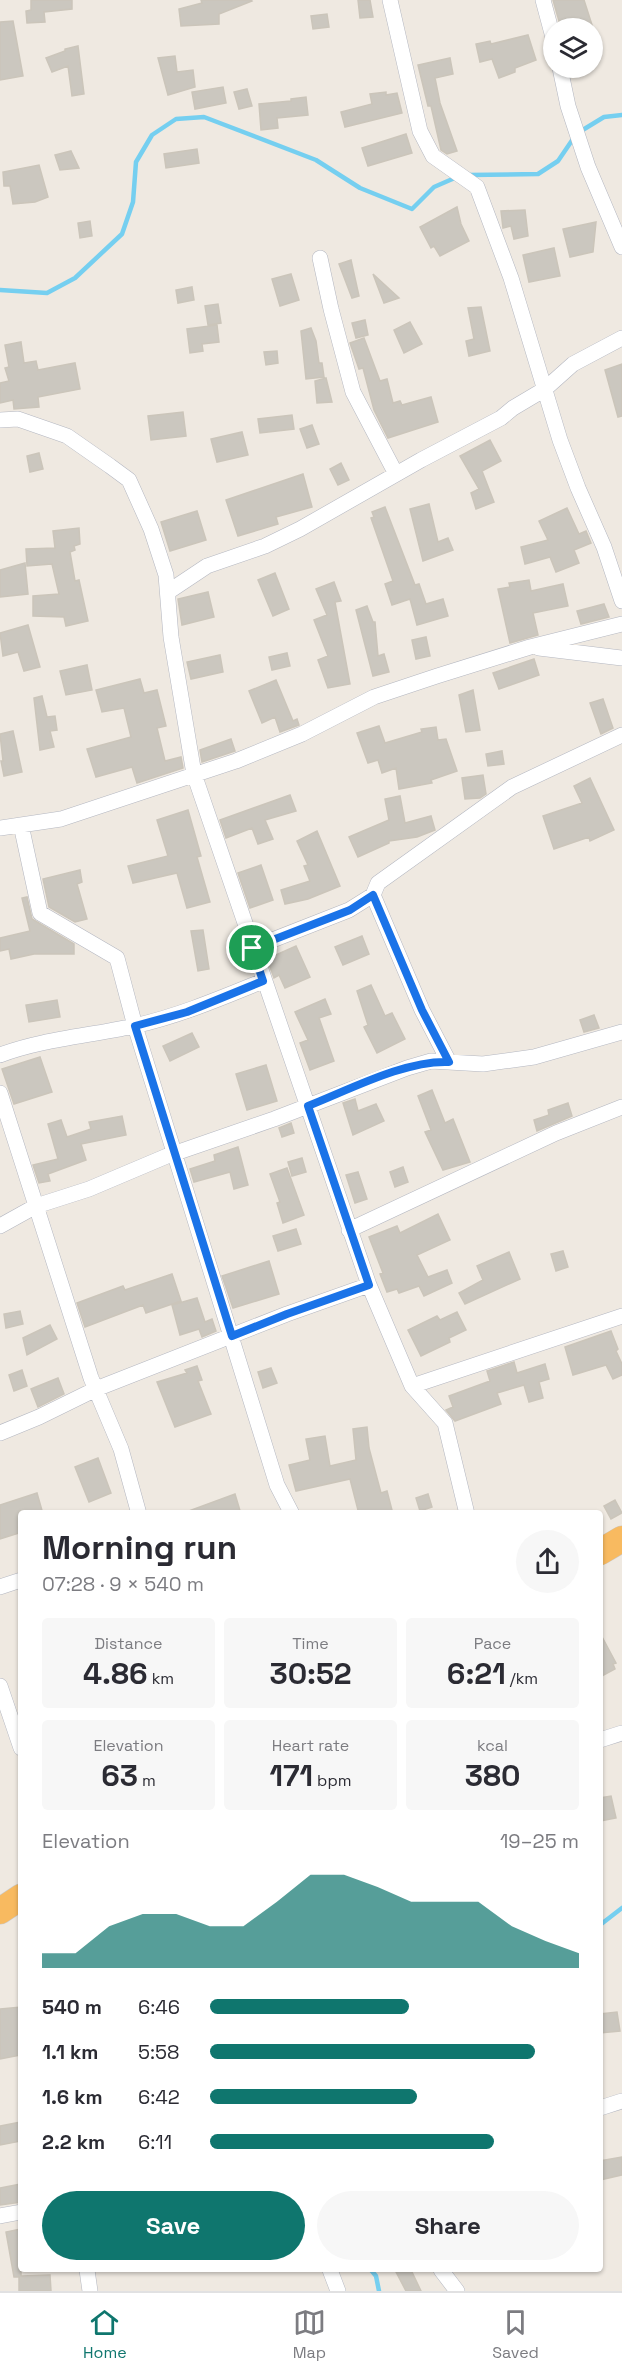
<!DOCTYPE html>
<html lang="en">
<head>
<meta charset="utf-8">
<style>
  body { margin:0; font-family:"Space Grotesk",sans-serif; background:#f7f7f7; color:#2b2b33; height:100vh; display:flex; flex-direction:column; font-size:22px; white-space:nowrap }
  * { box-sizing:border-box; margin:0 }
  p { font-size:20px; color:#7c7c81 }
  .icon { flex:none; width:33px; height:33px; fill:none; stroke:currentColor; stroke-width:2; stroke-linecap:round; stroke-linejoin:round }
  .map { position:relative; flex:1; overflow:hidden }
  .side { position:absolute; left:18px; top:1510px; width:585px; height:762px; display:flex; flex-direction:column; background:#fff; border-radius:6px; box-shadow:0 2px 4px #0004 }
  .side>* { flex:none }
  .controls { position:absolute; left:543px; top:18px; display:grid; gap:12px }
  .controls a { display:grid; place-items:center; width:60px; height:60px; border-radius:50%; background:#fff; box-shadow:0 2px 4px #0004; font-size:30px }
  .pin { position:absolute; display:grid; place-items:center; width:51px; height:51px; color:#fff; margin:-26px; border:3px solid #fff; border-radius:50%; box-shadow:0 2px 6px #0007 }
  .round { display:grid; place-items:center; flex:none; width:63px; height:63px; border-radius:32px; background:#f7f7f7 }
  .summary { display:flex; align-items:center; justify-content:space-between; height:102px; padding:0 24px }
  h1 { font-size:33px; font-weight:700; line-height:45px }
  .metrics { display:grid; grid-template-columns:repeat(3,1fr); gap:9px; height:102px; padding:6px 24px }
  .metrics div { display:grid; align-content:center; border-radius:6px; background:#f7f7f7; text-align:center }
  .metrics b { font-size:30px; font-weight:700 }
  .metrics small { font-size:16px; font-weight:400 }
  .metrics p { font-size:16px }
  .chart { height:168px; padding:12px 24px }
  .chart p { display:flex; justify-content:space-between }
  .chart svg { width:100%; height:108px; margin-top:6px; fill:#0f766e; opacity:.7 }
  .button { display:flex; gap:12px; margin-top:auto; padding:12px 24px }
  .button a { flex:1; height:69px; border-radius:36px; background:#0f766e; color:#fff; font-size:24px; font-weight:700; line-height:69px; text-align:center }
  .button a+a { background:#f7f7f7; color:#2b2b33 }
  ul { padding:0 24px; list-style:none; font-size:20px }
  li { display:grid; grid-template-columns:96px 72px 1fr; align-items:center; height:45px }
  li i { height:15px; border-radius:8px; background:#0f766e }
  .tab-bar { display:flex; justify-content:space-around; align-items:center; height:84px; border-top:2px solid #e1e1e2; background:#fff; font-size:16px; color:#7c7c81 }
  .tab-bar a { display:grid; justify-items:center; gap:3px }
  .tab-bar .selected { color:#0f766e }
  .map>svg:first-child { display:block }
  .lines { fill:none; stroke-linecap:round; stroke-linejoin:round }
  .stream { stroke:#75cff0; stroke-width:4.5 }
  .building { fill:#cbc7bf; stroke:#cbc5ba; stroke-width:1.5 }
  .minor-casing { stroke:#b4b7c1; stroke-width:16 }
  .trunk-casing { stroke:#c9c9c9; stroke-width:27 }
  .minor { stroke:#fff; stroke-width:15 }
  .trunk { stroke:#f8ba60; stroke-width:26 }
  .route-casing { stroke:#fff; stroke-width:12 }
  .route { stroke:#1a73e8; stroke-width:8 }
</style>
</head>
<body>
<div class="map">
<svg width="622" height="2291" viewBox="0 0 622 2291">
  <rect width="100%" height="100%" fill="#efe9e1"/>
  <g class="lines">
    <path class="stream" d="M581 131 604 117 622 115
      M468 175 538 174 558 161 575 136
      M0 290 47 293 75 278 122 234 133 202 136 162 152 135 176 119 204 117 316 160 360 188 412 209 434 187 457 177
      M600 1925 622 1908
      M371 2270 376 2276 379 2291"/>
  </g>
  <path class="building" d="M31 0H72V9L44 12 45 22 27 23 26 11 31 10Z
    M201 0H251L252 1 219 14V24L181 26 179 9 202 3Z
    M358 0H370L373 17 360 18Z
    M553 0H584L593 28H561Z
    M327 14 329 27 313 29 311 16Z
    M13 21 23 76 0 80V22Z
    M528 35 536 60 515 68V72L499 78 492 59 480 62 476 44 490 41 491 44Z
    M78 46 84 94 72 96 68 66 52 72 46 58 65 51V49Z
    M175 56 177 72 193 70 195 87 168 95 158 58Z
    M450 58 453 74 435 78 440 103 457 151 447 154 441 150 431 106H428L418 65Z
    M223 87 226 103 195 109 192 92Z
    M247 89 252 106 239 109 234 92Z
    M386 92V95L397 93 402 113 345 127 341 112 372 104 370 94Z
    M306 97 308 115 277 118 278 128 261 130 259 104 291 101V99Z
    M406 134 412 153 368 166 362 148Z
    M197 149 199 163 166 168 164 154Z
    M71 151 79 168 60 170 55 155Z
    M39 165 48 197 35 202 13 204 10 186H4L3 172Z
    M457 207 461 224 469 241 440 256 434 246 431 248 420 227Z
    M525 210 528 236 514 239 511 226 503 228 501 211Z
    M90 221 92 236 80 238 78 223Z
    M596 222 593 252 570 257 563 229Z
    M554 248 560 276 529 282 523 255Z
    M351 260 359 296 352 298 339 264Z
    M291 274 299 300 280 306 272 279Z
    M373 274 399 298 384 303Z
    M192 287 194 300 178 303 176 290Z
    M218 304 221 323 208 325 205 306Z
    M481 307 490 351 469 356 466 341 474 339 468 308Z
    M365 320 368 335 356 338 352 323Z
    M410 322 422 344 404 353 394 330Z
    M217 325 219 342 202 344 203 351 190 353 187 329Z
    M311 328 316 341 319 363H322L324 377 306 379 301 331Z
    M364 338 380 381 387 379 393 403 400 401 402 405 431 397 438 422 388 438 374 410 363 368 359 369 350 343Z
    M21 342 24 363 36 361 38 370 75 363 80 389 38 397 39 407 14 409 13 400 0 403V383L9 381 5 368 9 367 5 345Z
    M277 351 278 363 266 365 264 352Z
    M622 364V416L618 417 605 370Z
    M326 378 332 402 317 403 315 381Z
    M183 412 186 436 151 440 148 416Z
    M292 415 294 429 260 433 258 419Z
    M312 425 319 444 307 448 300 429Z
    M242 432 248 455 217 462 211 439Z
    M490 440 501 461 482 471 494 502 476 509 471 493 479 489 460 456Z
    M39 453 43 469 30 472 27 456Z
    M341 463 349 480 338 485 330 469Z
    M303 474 312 507 276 517 278 524 238 536 226 500Z
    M429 504 438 542 448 538 453 550 423 561 410 509Z
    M385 507 415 585 419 584 426 604 443 599 448 616 417 625 410 599 392 605 385 584 393 581 371 518 374 517 372 512Z
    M567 508 579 534 586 531 591 543 574 550 579 563 556 572 550 557 525 564 521 547 548 540 539 521Z
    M197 511 206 540 170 551 161 522Z
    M79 528 80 544 74 546 75 550 70 552 75 581 79 580 88 621 66 626 64 617 33 616V596L59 594 52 564 27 566 26 549 55 548 53 531Z
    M25 563 28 594 0 597V570Z
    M275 573 289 609 273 616 258 580Z
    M529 580 531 591 563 584 568 606 533 613 538 635 510 643 498 589 510 587 509 583Z
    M334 582 341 601 335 602 350 684 328 688 318 660 328 656 314 620 327 615 316 589Z
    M208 592 214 617 182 625 178 599Z
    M604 604 609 617 581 624 577 611Z
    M367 606 373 622H375L378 656 384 654 389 672 373 676 356 610Z
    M28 625 40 667 24 671 18 652 3 656 0 633Z
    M426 637 430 656 416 659 412 640Z
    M287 653 290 666 272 670 269 657Z
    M220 655 223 672 191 679 187 662Z
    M534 659 539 675 499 689 493 673Z
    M87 665 92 690 66 695 60 671Z
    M140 679 144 693 157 690 166 726 157 728 165 761 181 757 183 768 137 783 132 767 96 777 87 749 131 737 124 708 102 712 96 690Z
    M276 680 293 721 297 719 299 725 280 732 275 717 262 723 249 691Z
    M473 690 480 730 466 732 459 695Z
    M42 696 47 717 55 716 57 730 50 731 54 747 40 750 34 698Z
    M603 699 613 728 601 734 590 703Z
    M379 726 385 743 422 732 421 729 436 727 438 740 446 739 457 771 431 780 432 783 399 789 396 768 382 773 378 760 368 763 357 733Z
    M13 731 22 772 4 776 1 761H3L0 734Z
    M231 739 235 751 202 762 200 750Z
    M502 751 504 764 488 766 486 754Z
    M483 775 486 794 480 798 465 799 462 778Z
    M590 778 614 830 590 841 589 837 554 849 543 816 582 803 574 786Z
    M290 795 296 811 265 820 273 839 258 844 252 828 226 838 220 820Z
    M400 796 405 823 431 816 435 830 417 837 389 841V843L358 857 349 837 389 820 385 799Z
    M188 810 201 856 197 857 210 902 187 908 177 873 133 883 128 866 168 856 157 820Z
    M317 831 340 886 308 899 285 904 281 890 310 881 304 866 308 865 297 841Z
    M261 865 273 900 250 908 238 873Z
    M80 870 82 882 77 884 87 919 75 922 49 907 43 879Z
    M27 897 32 919 74 944V954H34L11 959 9 949 0 951V938L30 931 22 898Z
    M203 930 209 969 198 971 191 931Z
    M362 936 369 954 343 965 335 947Z
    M296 946 310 977 285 988 279 975 274 978 267 959Z
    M371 985 385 1016 392 1013 405 1039 377 1053 364 1027 368 1025 357 991Z
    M325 999 331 1014 319 1018 334 1061 310 1070 300 1043 308 1040 295 1012Z
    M57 1000 60 1017 29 1022 26 1005Z
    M594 1015 599 1028 584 1032 580 1020Z
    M192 1033 199 1047 170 1061 163 1046Z
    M40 1057 52 1092 14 1104 2 1069Z
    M266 1065 277 1101 247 1110 236 1074Z
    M432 1090 445 1123 453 1119 470 1162 443 1170 425 1132 431 1130 418 1096Z
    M355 1099 358 1111 376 1104 384 1121 353 1135 343 1103Z
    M568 1103 572 1116 537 1131 534 1120 549 1115 548 1110Z
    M122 1116 126 1135 81 1144 86 1160 48 1174 50 1181 39 1183 33 1165 58 1159 48 1124 61 1120 67 1137 91 1129 89 1122Z
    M291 1123 294 1133 282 1137 279 1128Z
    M238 1147 248 1185 234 1189 230 1172 194 1182 190 1169 215 1161 214 1155Z
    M302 1158 306 1172 292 1176 288 1162Z
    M403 1167 408 1182 395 1187 390 1172Z
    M287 1168 304 1215 283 1223 277 1203 280 1202 270 1174Z
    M358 1172 367 1199 355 1203 346 1175Z
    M438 1214 450 1240 417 1255 428 1277 447 1270 452 1283 424 1296 419 1286 399 1293 397 1289 387 1292 380 1274 383 1273 369 1237 397 1226 400 1233Z
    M296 1229 301 1244 278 1251 273 1236Z
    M563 1251 568 1267 556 1271 551 1254Z
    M509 1252 520 1279 465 1304 459 1293 483 1280 477 1266Z
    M269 1261 279 1294 233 1308 222 1276Z
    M172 1274 181 1301 146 1313 143 1305 85 1327 77 1303 123 1286 125 1290Z
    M197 1298 205 1322 212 1319 216 1331 202 1337 199 1329 180 1335 172 1305Z
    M20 1311 23 1324 6 1328 4 1314Z
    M457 1312 466 1330 449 1338 450 1342 421 1356 408 1330 437 1316 440 1320Z
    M50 1325 57 1339 27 1355 23 1338Z
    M611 1331 618 1349 616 1351 622 1364V1375L613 1379 606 1365 573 1375 565 1347Z
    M514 1362 517 1373 545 1364 549 1379 539 1382 543 1398 529 1402 524 1385 497 1393 501 1404 455 1421 446 1410 453 1407 449 1396 490 1381 487 1371Z
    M197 1366 202 1380 198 1381 211 1414 175 1427 157 1382 187 1373 185 1370Z
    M271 1368 277 1383 263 1388 258 1372Z
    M22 1370 27 1386 14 1391 9 1375Z
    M58 1378 64 1394 38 1407 31 1389Z
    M367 1427 369 1448 381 1493 387 1491 393 1514H359L350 1479 296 1491 289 1465 310 1460 306 1439 325 1436 330 1466 356 1460 353 1429Z
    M98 1458 111 1493 89 1502 75 1467Z
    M37 1493 43 1514H21V1525L18 1527 19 1533 0 1539V1505Z
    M235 1494 241 1514H186V1512Z
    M428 1494 432 1507 420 1511 416 1498Z
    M615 1500 622 1513 611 1519 604 1506Z
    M600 1633 616 1663 613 1664 615 1669 600 1677Z
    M611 1796 616 1818 600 1821V1798Z
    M21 2007V2055L0 2059V2009Z
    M617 2012 620 2031 600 2033V2014Z
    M21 2122V2141L0 2145V2126Z
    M622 2157V2175L600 2180V2161Z
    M21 2184V2202L0 2205V2188Z
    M21 2229V2276L50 2275 51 2291H19V2277H14L6 2232Z
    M395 2270H411L421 2291H406Z"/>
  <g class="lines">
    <g class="minor-casing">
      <path id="minor" d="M390 0 420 131 433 156 477 187 511 278 560 440 578 488 604 547 622 601
        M543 0 554 41
        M560 68 568 106 588 167 622 247
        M320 258 331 309 353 392 396 474
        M0 420 18 419 67 436 110 466 129 480 151 529 166 575 171 637 194 774 369 1285 412 1386 445 1423 467 1514
        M168 592 207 566 265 546 300 529 421 460 501 418 513 408 545 389 573 364 622 338
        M539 648 622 658
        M21 825 40 913 117 958 135 1026 277 1485 292 1514
        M0 828 61 819 236 761 302 734 374 697 437 676 530 647 622 624
        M373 895 422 1010 449 1062
        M252 948 349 910 373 895 378 883 512 787 622 735
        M0 1055C43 1039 89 1036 134 1026 179 1016 221 998 263 981
        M0 1093 91 1378 121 1449 139 1514
        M0 1226 36 1206 89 1189 167 1156 274 1119 407 1068 431 1061 483 1064 534 1057 622 1032
        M349 1230 556 1133 622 1107
        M412 1386 622 1316
        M0 1433 39 1417 96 1389 287 1314 369 1285
        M0 1587 21 1580
        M0 1686 21 1748
        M600 1740 622 1733
        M600 2108 622 2101
        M0 2216 21 2212
        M87 2270 90 2291
        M330 2270 338 2291
        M441 2270 457 2291"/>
    </g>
    <g class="trunk-casing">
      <path id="trunk" d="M600 1552 622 1539
        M0 1911 21 1897"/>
    </g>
    <use href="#minor" class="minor"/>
    <use href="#trunk" class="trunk"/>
  </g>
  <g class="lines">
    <g class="route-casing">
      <path id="route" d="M373 895 422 1010 449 1062C405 1060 349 1090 308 1106L369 1285 287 1314 232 1336 135 1026 187 1012 263 981 252 948 350 910Z"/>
    </g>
    <use href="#route" class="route"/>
  </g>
</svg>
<div class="controls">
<a><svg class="icon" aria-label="layers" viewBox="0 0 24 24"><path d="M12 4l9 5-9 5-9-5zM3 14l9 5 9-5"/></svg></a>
</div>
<div class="pin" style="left:252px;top:948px;background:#1e9e55"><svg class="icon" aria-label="arrive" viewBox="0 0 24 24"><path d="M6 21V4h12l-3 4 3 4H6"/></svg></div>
<section class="side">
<div class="summary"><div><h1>Morning run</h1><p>07:28 · 9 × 540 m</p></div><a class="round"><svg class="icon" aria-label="share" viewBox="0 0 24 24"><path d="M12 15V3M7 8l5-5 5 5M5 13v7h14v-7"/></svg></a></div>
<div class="metrics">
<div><p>Distance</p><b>4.86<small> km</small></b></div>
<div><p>Time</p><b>30:52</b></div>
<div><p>Pace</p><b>6:21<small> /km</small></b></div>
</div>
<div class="metrics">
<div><p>Elevation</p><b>63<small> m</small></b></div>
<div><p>Heart rate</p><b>171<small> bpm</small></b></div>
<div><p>kcal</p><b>380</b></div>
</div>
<div class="chart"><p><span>Elevation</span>19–25 m</p>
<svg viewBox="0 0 160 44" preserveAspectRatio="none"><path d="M0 44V38L10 38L20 27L30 22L40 22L50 27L60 27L70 17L80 6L90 6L100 11L110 17L120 17L130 17L140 27L150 33L160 38V44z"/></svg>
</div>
<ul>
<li><b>540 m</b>6:46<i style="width:54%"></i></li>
<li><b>1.1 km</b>5:58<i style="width:88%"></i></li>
<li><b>1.6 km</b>6:42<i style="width:56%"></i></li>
<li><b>2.2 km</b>6:11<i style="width:77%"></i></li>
</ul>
<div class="button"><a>Save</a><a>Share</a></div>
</section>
</div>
<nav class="tab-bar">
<a class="selected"><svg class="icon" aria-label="home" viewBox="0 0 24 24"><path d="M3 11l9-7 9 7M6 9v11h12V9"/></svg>Home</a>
<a><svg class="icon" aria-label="map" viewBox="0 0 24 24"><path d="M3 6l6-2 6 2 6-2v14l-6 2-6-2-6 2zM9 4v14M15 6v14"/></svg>Map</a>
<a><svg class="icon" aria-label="saved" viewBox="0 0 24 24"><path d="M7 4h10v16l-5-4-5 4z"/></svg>Saved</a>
</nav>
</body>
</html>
